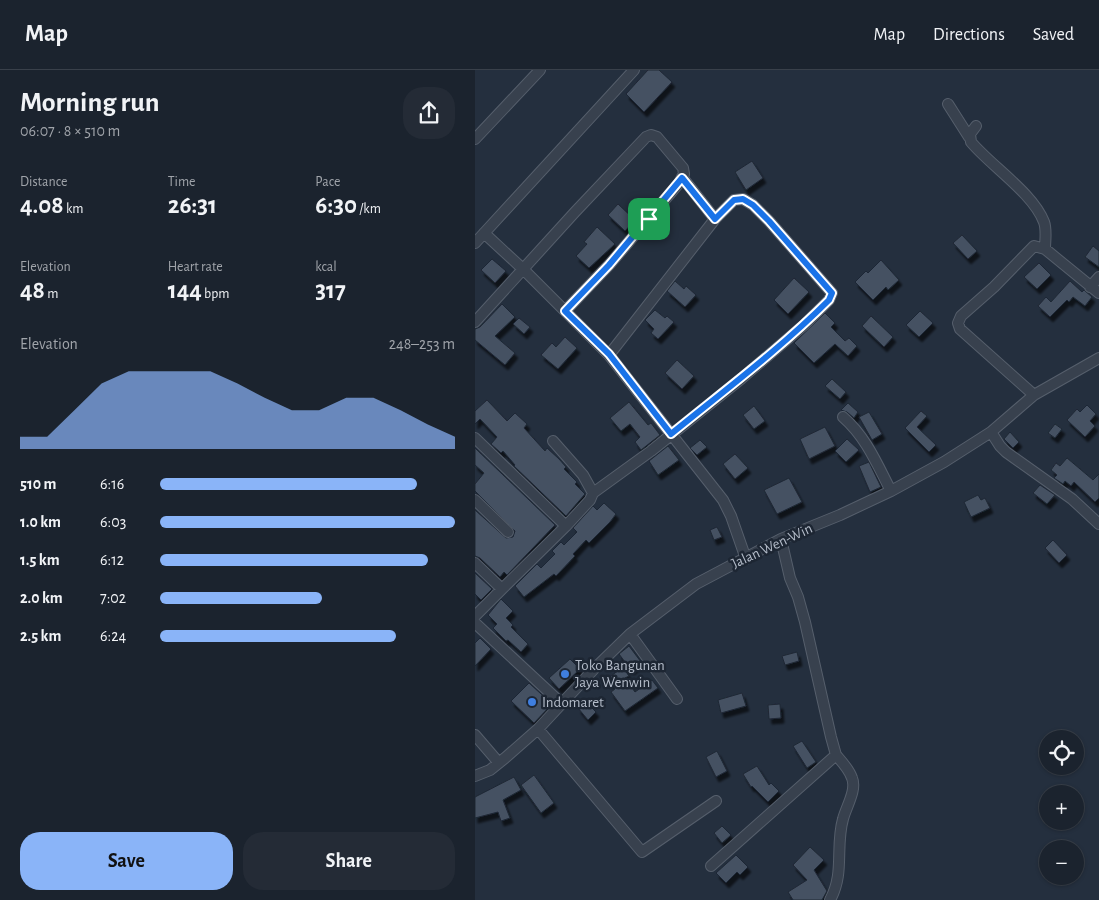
<!DOCTYPE html>
<html lang="en">
<head>
<meta charset="utf-8">
<style>
  body { margin:0; font-family:"Alegreya Sans",sans-serif; background:#242b36; color:#f1f3f6; height:100vh; display:flex; flex-direction:column; font-size:19px; white-space:nowrap }
  * { box-sizing:border-box; margin:0 }
  p { font-size:16px; color:#a0a4aa }
  .icon { flex:none; width:28px; height:28px; fill:none; stroke:currentColor; stroke-width:2; stroke-linecap:round; stroke-linejoin:round }
  .map { position:relative; flex:1; overflow:hidden }
  .sheet { display:flex; flex-direction:column; background:#1b232e; width:475px }
  .sheet>* { flex:none }
  .fabs { position:absolute; left:564px; top:660px; display:grid; gap:10px }
  .fabs a { display:grid; place-items:center; width:45px; height:45px; border-radius:50%; background:#1b232e; box-shadow:0 1px 4px #0004,0 0 0 1px #39404a; font-size:25px }
  .pin { position:absolute; display:grid; place-items:center; width:42px; height:42px; color:#fff; margin:-21px; border-radius:10px; box-shadow:0 2px 8px #0006 }
  .round { display:grid; place-items:center; flex:none; width:52px; height:52px; border-radius:20px; background:#242b36 }
  .headline { display:flex; align-items:center; justify-content:space-between; height:85px; padding:0 20px }
  h1 { font-size:28px; font-weight:700; line-height:38px }
  .metrics { display:grid; grid-template-columns:repeat(3,1fr); gap:8px; height:85px; padding:5px 20px }
  .metrics div { display:grid; align-content:center }
  .metrics b { font-size:25px; font-weight:700 }
  .metrics small { font-size:14px; font-weight:400 }
  .metrics p { font-size:14px }
  .chart { height:140px; padding:10px 20px }
  .chart p { display:flex; justify-content:space-between }
  .chart svg { width:100%; height:90px; margin-top:5px; fill:#8ab4f8; opacity:.7 }
  .primary-button { display:flex; gap:10px; margin-top:auto; padding:10px 20px }
  .primary-button a { flex:1; height:58px; border-radius:20px; background:#8ab4f8; color:#111; font-size:20px; font-weight:700; line-height:58px; text-align:center }
  .primary-button a+a { background:#242b36; color:#f1f3f6 }
  ul { padding:0 20px; list-style:none; font-size:16px }
  li { display:grid; grid-template-columns:80px 60px 1fr; align-items:center; height:38px }
  li i { height:12px; border-radius:6px; background:#8ab4f8 }
  header { display:flex; align-items:center; gap:30px; box-sizing:border-box; height:70px; padding:0 25px; background:#1b232e; border-bottom:1px solid #39404a }
  header strong { font-size:24px }
  nav { display:flex; gap:28px; margin-inline-start:auto; font-size:18px }
  main { display:flex; flex:1; min-height:0 }
  .map>svg:first-child { display:block }
  .building { fill:#455162; stroke:#1f2835; filter:url(#shadow) }
  .lines { fill:none; stroke-linecap:round; stroke-linejoin:round }
  .minor-casing { stroke:#565f6c; stroke-width:12 }
  .minor { stroke:#38414e; stroke-width:10 }
  .route-casing { stroke:#fff; stroke-width:10 }
  .route { stroke:#1a73e8; stroke-width:6 }
  .shop-dot { fill:#3f7fe0; stroke:#1d2633; stroke-width:2 }
  .labels { text-anchor:middle; dominant-baseline:central; stroke-width:5; stroke-linejoin:round; paint-order:stroke }
  .street-label { font-size:15px; fill:#b4bcc9; stroke:#1d2633 }
  .poi-label { font-size:15px; fill:#b4bcc9; stroke:#1d2633; text-anchor:start }
</style>
</head>
<body>
<header>
<strong>Map</strong>
<nav><a>Map</a><a>Directions</a><a>Saved</a></nav>
</header>
<main>
<section class="sheet">
<div class="headline"><div><h1>Morning run</h1><p>06:07 · 8 × 510 m</p></div><a class="round"><svg class="icon" aria-label="share" viewBox="0 0 24 24"><path d="M12 15V3M7 8l5-5 5 5M5 13v7h14v-7"/></svg></a></div>
<div class="metrics">
<div><p>Distance</p><b>4.08<small> km</small></b></div>
<div><p>Time</p><b>26:31</b></div>
<div><p>Pace</p><b>6:30<small> /km</small></b></div>
</div>
<div class="metrics">
<div><p>Elevation</p><b>48<small> m</small></b></div>
<div><p>Heart rate</p><b>144<small> bpm</small></b></div>
<div><p>kcal</p><b>317</b></div>
</div>
<div class="chart"><p><span>Elevation</span>248–253 m</p>
<svg viewBox="0 0 160 44" preserveAspectRatio="none"><path d="M0 44V38L10 38L20 25L30 12L40 6L50 6L60 6L70 6L80 12L90 19L100 25L110 25L120 19L130 19L140 25L150 32L160 38V44z"/></svg>
</div>
<ul>
<li><b>510 m</b>6:16<i style="width:87%"></i></li>
<li><b>1.0 km</b>6:03<i style="width:100%"></i></li>
<li><b>1.5 km</b>6:12<i style="width:91%"></i></li>
<li><b>2.0 km</b>7:02<i style="width:55%"></i></li>
<li><b>2.5 km</b>6:24<i style="width:80%"></i></li>
</ul>
<div class="primary-button"><a>Save</a><a>Share</a></div>
</section>
<div class="map">
<svg width="624" height="830" viewBox="0 0 624 830">
  <defs>
    <filter id="shadow"><feDropShadow dx="3" dy="5" stdDeviation="1" flood-color="#0009"/></filter>
  </defs>
  <rect width="100%" height="100%" fill="#242f3e"/>
  <path class="building" d="M173 0H184L197 12 169 42 151 24Z
    M277 91 288 108 271 120 260 102Z
    M143 134 160 150 150 161 133 145Z
    M122 157 140 174 114 198 101 186 112 174 109 172Z
    M487 165 502 181 493 189 478 173Z
    M618 176 624 181V197L610 187Z
    M17 189 31 201 20 213 6 200Z
    M406 190 424 210 413 220 411 217 398 230 380 212 391 201 393 203Z
    M564 193 576 205 562 219 549 207Z
    M319 208 334 222 313 244 299 230Z
    M200 211 209 219 211 216 221 225 210 237 192 221Z
    M595 211 607 222 609 220 617 227 610 236 598 227 594 232 592 230 575 247 563 236 571 227 576 232Z
    M27 234 40 247 20 266 40 283 30 295 0 270V259L5 257Z
    M180 240 190 248 192 246 199 252 183 269 176 263 179 259 170 250Z
    M445 241 458 253 444 267 431 255Z
    M350 243 360 253 356 257 370 271 374 268 382 276 373 286 360 274 339 293 319 273Z
    M396 246 418 267 409 277 387 256Z
    M44 248 55 257 49 264 38 254Z
    M90 267 102 278 83 299 66 285 77 273 81 277Z
    M202 290 219 306 207 319 190 303Z
    M357 309 371 322 365 329 350 316Z
    M12 330 32 351 40 343 52 354 49 358 70 381 72 378 84 389 91 397 89 399 102 412 100 414 110 424 91 446 39 396 40 395 28 381 26 383 16 374 22 367 5 349 0 354V341Z
    M154 332 173 355 176 353 185 365 166 380 160 372 165 367 155 354 146 361 135 348Z
    M373 333 383 342 379 348 372 342 366 340Z
    M612 335 621 344 615 351 620 356 610 367 592 350 602 339 605 342Z
    M279 336 290 351 279 359 268 345Z
    M446 341 452 346 442 357 461 375 454 382 430 358Z
    M394 342 407 364 397 370 384 347Z
    M580 354 587 359 580 368 573 363Z
    M350 357 360 376 334 389 325 369Z
    M535 362 544 372 538 378 529 369Z
    M372 369 384 380 371 392 360 381Z
    M225 370 232 377 222 385 215 378Z
    M193 376 204 390 183 405 174 391Z
    M0 378 80 455 32 505 29 502 25 507 5 488 0 486V440L31 468 38 467 40 461 0 421V414L9 403 0 395Z
    M260 384 273 398 260 409 248 394Z
    M592 388 618 410 624 404V428L620 432 599 412 596 416 590 411 588 414 579 408 582 405 576 400 581 393 585 396Z
    M394 392 406 417 395 422 384 396Z
    M314 408 327 432 302 444 289 420Z
    M565 415 580 425 572 434 558 423Z
    M503 425 506 430 510 428 515 438 496 447 489 432Z
    M129 433 141 444 135 452 114 473 111 470 98 484 100 486 81 506 79 504 49 527 40 516 62 494 66 498 80 484 77 481 86 472 89 475 102 462 98 458 118 436 122 440Z
    M242 457 247 467 239 470 235 460Z
    M578 470 592 485 584 493 570 478Z
    M0 503 17 519 6 530 0 524Z
    M26 529 38 541 31 548 38 555 36 557 53 574 46 582 33 570 31 571 18 558 22 554 13 545Z
    M5 568 16 579 0 596V573Z
    M154 576 166 592 156 600 144 584Z
    M322 582 324 591 310 595 307 586Z
    M95 589 105 599 84 619 74 608Z
    M148 597 154 606 150 608 160 622 177 610 183 618 150 641 136 622 140 619 132 609Z
    M54 613 77 634 59 653 36 631Z
    M267 623 271 636 246 643 243 630Z
    M110 631 121 642 113 650 103 638Z
    M305 634 306 648 294 649 293 635Z
    M327 671 341 692 332 698 318 676Z
    M242 681 252 701 241 707 231 687Z
    M282 696 294 715 296 713 304 721 293 732 277 716 276 717 268 704Z
    M59 705 79 733 66 743 46 715Z
    M39 707 46 720 28 730 35 748 26 751 23 742 0 748V727Z
    M247 756 256 765 247 773 239 763Z
    M335 777 349 790 339 800 352 821 347 830H318L313 822 332 810 318 795Z
    M261 785 273 797 265 805 262 802 251 813 241 803Z"/>
  <g class="lines">
    <g class="minor-casing">
      <path id="minor" d="M473 34 494 67
        M501 56 495 64 496 72C516 96 558 123 569 152 572 160 570 171 570 179
        M0 69 65 0
        M207 107 240 149
        M9 163 49 200 134 285 248 430 256 446 271 489
        M0 173 159 0
        M615 217 624 207
        M0 252 100 142 171 67 176 65 182 67 208 98 209 104 204 113 134 195 90 241
        M559 325 485 259 483 253 486 246 519 217 559 176 570 179 624 223
        M368 347C391 367 402 394 416 421
        M516 362 525 376 531 382 597 429 624 454
        M0 368 91 456 27 519 0 493
        M78 371 108 405 118 423 115 430 91 456
        M118 423 176 381 267 308 329 255 354 230 357 223 294 151 278 135 268 129 259 130 240 149 134 285
        M0 430 33 462
        M0 546 27 519
        M0 553 87 634
        M155 564 202 629
        M63 659 167 782 241 731
        M0 665 24 693
        M0 706 15 700 30 688 63 659 119 599 155 564 221 514 306 469 365 445 416 421 469 392 516 362 559 325 624 288
        M236 796 361 685 356 667 330 552 323 527 315 508 306 469
        M355 830C370 803 360 777 368 749 371 737 382 720 377 708 374 699 367 692 361 685"/>
    </g>
    <use href="#minor" class="minor"/>
  </g>
  <g class="lines">
    <g class="route-casing">
      <path id="route" d="M207 108 240 149 259 130 268 129 278 135 294 151 357 223 354 230C305 279 250 320 196 364L134 284 90 241 134 195Z"/>
    </g>
    <use href="#route" class="route"/>
  </g>
  <g class="shop-dot">
    <circle cx="90" cy="604" r="5"/>
    <circle cx="57" cy="632" r="5"/>
  </g>
  <g class="labels">
    <g class="street-label">
      <text transform="translate(297 476) rotate(-25)">Jalan Wen-Win</text>
    </g>
    <g class="poi-label">
      <text x="100" y="595">Toko Bangunan<tspan x="100" dy="17">Jaya Wenwin</tspan></text>
      <text x="67" y="632">Indomaret</text>
    </g>
  </g>
</svg>
<div class="fabs">
<a><svg class="icon" aria-label="locate" viewBox="0 0 24 24"><circle cx="12" cy="12" r="6"/><path d="M12 2v4M12 18v4M2 12h4M18 12h4"/></svg></a>
<a>+</a>
<a>−</a>
</div>
<div class="pin" style="left:174px;top:149px;background:#1e9e55"><svg class="icon" aria-label="arrive" viewBox="0 0 24 24"><path d="M6 21V4h12l-3 4 3 4H6"/></svg></div>
</div>
</main>
</body>
</html>
